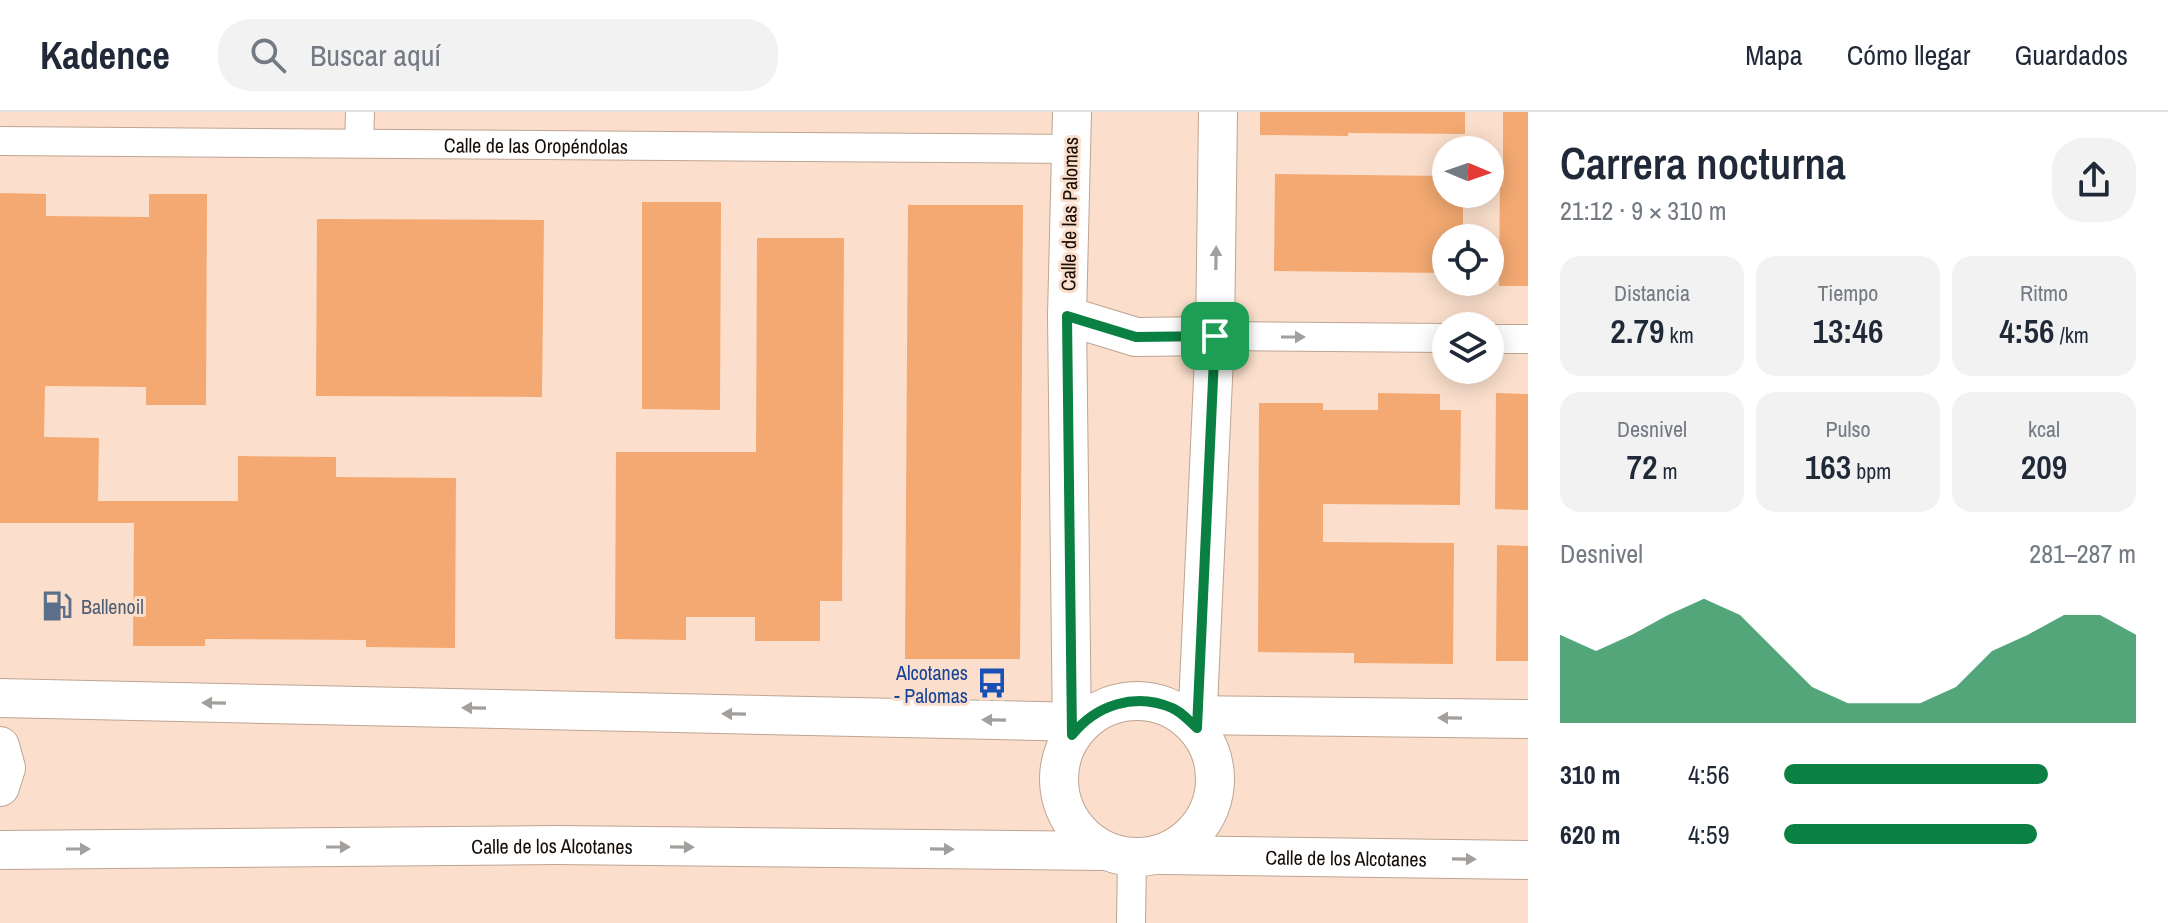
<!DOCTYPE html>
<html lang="es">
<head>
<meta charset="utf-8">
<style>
  body { margin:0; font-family:"Archivo Narrow",sans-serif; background:#f2f2f3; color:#1f2937; height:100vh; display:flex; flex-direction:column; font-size:30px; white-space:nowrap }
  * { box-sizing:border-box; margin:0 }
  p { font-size:26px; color:#747a83 }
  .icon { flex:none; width:44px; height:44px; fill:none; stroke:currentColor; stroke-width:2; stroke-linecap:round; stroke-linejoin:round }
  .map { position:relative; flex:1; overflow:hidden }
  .panel { display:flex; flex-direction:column; background:#fff; width:640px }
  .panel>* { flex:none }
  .needle { width:52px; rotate:92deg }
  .controls { position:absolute; left:1432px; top:24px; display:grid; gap:16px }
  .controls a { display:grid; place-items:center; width:72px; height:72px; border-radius:50%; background:#fff; box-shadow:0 4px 20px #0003; font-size:40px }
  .pin { position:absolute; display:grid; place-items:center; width:68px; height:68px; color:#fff; margin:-34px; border-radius:16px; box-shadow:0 4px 12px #0006 }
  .round { display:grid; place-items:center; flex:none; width:84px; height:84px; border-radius:32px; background:#f2f2f3 }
  .headline { display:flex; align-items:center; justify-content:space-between; height:136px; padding:0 32px }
  h1 { font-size:44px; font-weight:600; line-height:60px }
  .stats { display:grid; grid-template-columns:repeat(3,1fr); gap:12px; height:136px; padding:8px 32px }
  .stats div { display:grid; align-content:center; border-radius:20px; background:#f2f2f3; text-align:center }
  .stats b { font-size:34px; font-weight:600 }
  .stats small { font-size:22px; font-weight:400 }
  .stats p { font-size:22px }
  .chart { height:224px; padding:16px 32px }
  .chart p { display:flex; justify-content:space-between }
  .chart svg { width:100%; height:144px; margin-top:8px; fill:#0b8043; opacity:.7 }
  ul { padding:0 32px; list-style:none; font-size:26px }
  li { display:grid; grid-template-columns:128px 96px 1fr; align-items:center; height:60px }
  li i { height:20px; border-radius:10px; background:#0b8043 }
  header { display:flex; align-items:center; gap:48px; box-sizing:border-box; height:112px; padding:0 40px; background:#fff; border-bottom:2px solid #e0e1e3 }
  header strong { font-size:38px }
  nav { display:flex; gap:44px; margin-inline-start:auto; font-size:28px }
  .search { width:560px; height:72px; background:#f2f2f3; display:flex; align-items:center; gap:20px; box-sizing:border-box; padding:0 28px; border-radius:32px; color:#747a83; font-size:30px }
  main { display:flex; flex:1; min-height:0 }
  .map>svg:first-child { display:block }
  .building { fill:#f3a971 }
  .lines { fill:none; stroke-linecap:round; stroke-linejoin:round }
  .street-casing { stroke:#bfa492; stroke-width:30 }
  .secondary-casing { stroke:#bfa492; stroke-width:40 }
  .street { stroke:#fff; stroke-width:28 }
  .secondary { stroke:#fff; stroke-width:38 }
  .oneway { fill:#a29f9c }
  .route-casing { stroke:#fff; stroke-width:16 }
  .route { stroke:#0b8043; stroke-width:10 }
  .labels { text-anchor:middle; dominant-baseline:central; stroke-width:6; stroke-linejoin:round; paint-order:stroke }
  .street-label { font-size:20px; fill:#170e07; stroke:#fbdfcc }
  .service-label { font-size:20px; fill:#4e5e75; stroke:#fbdfcc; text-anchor:start }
  .transit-label { font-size:20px; fill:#164399; stroke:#fbdfcc; text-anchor:end }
</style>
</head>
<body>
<header>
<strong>Kadence</strong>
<div class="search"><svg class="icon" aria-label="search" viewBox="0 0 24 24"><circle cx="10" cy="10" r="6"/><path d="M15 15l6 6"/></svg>Buscar aquí</div>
<nav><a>Mapa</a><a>Cómo llegar</a><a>Guardados</a></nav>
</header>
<main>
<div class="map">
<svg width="1528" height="811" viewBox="0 0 1528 811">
  <rect width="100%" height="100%" fill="#fbdfcc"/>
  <path class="building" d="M1260 0H1465V22L1348 21V24L1260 23Z
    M1503 0H1528V174H1499L1500 62H1503Z
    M1275 62 1446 64V82H1463V126H1446V161L1274 159Z
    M0 81 46 82V104L149 105V82H207L206 293H146V275L45 274 44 325 99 326 98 389H238V344L336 345V365L456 366 455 536 366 535V528L205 527V534H133L134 411H0Z
    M642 90H721L720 298 642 297Z
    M908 93H1023L1020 547H905Z
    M317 107 544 108 542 285 316 284Z
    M757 126H844L842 489H820V529H755V505H686V528L615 527 616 340H756Z
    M1378 281 1440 282V298H1461L1460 393 1323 392V430L1454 431 1453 552 1354 551V541L1258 540 1259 291H1323V298H1378Z
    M1496 281 1528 282V398L1495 397Z
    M1497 433 1528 434V549H1496Z"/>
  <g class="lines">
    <g class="street-casing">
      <g id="street">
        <path id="s1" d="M0 29 1071 37"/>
        <path d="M359 31 360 0"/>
        <path d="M1215 224 1446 226"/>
        <path d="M1490 227H1528"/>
        <path d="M1131 811 1132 747"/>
      </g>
    </g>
    <g class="secondary-casing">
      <g id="secondary">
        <path d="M1072 0 1067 204 1072 623"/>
        <path d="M1067 204 1136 225 1215 224"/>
        <path d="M0 586 1082 610"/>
        <circle cx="1137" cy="667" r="78"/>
        <path d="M1183 603 1528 607"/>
        <path d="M1197 616 1215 224 1218 0"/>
        <path d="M0 634 6 656 0 675"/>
        <path id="s2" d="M0 738 556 733 1103 739"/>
        <path id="s3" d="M1162 743 1528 748"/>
      </g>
    </g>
    <use href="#street" class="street"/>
    <use href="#secondary" class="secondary"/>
  </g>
  <defs><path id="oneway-solid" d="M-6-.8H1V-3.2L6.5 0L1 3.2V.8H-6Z" transform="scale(2)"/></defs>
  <g class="oneway">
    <use href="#oneway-solid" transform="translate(1216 146) rotate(-89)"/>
    <use href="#oneway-solid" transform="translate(1293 225)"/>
    <use href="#oneway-solid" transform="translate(214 591) rotate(-179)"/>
    <use href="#oneway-solid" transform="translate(474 596) rotate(-179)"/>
    <use href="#oneway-solid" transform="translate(734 602) rotate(-179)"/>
    <use href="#oneway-solid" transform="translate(1450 606) rotate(-179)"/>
    <use href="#oneway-solid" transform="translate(994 608) rotate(-179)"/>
    <use href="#oneway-solid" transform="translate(338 735)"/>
    <use href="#oneway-solid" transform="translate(682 735) rotate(1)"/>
    <use href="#oneway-solid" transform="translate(78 737)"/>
    <use href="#oneway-solid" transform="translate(942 737) rotate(1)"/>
    <use href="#oneway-solid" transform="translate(1464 747) rotate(1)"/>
  </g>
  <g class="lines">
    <g class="route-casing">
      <path id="route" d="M1067 204 1136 225 1215 224 1197 616C1189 609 1182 600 1172 596 1135 580 1096 593 1072 623Z"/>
    </g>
    <use href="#route" class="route"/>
  </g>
  <defs>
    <g id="fuel-bare" transform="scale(2.4)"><path d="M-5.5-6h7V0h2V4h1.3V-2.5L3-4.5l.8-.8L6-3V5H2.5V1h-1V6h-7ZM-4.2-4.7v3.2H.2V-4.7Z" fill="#5c6f8a" stroke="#fbdfcc" stroke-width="2.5" paint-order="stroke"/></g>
    <g id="bus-bare" transform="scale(2.4)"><path d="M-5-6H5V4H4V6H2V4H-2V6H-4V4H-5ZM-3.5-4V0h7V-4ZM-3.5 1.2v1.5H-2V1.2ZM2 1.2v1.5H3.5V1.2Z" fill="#1a4fb4" stroke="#fbdfcc" stroke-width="2.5" paint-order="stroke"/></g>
  </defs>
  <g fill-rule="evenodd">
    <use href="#fuel-bare" x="57" y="494"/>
    <use href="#bus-bare" x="992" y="571"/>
  </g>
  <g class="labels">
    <g class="street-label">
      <text stroke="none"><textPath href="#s1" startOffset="536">Calle de las Oropéndolas</textPath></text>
      <text transform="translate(1069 102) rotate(-89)">Calle de las Palomas</text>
      <text stroke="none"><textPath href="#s2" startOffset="552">Calle de los Alcotanes</textPath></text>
      <text stroke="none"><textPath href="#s3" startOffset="184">Calle de los Alcotanes</textPath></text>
    </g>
    <g class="service-label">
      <text x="81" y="494">Ballenoil</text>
    </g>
    <g class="transit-label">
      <text x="968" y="560">Alcotanes<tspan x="968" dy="23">- Palomas</tspan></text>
    </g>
  </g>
</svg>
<div class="controls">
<a><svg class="needle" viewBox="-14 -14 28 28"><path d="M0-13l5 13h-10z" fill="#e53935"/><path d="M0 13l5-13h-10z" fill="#747a83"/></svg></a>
<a><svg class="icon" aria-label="locate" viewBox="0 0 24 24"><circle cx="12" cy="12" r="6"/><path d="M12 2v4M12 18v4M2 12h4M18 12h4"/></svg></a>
<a><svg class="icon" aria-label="layers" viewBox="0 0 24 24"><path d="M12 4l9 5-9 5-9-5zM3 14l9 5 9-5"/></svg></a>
</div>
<div class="pin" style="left:1215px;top:224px;background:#1e9e55"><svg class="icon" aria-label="arrive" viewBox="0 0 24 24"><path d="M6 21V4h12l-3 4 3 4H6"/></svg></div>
</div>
<section class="panel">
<div class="headline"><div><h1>Carrera nocturna</h1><p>21:12 · 9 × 310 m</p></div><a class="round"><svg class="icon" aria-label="share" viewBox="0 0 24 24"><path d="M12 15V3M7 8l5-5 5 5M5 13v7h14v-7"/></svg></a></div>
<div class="stats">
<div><p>Distancia</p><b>2.79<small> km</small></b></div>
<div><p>Tiempo</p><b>13:46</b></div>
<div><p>Ritmo</p><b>4:56<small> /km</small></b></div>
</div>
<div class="stats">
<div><p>Desnivel</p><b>72<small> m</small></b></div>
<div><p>Pulso</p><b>163<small> bpm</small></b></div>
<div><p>kcal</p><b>209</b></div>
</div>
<div class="chart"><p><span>Desnivel</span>281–287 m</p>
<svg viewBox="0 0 160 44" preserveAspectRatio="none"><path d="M0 44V17L10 22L20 17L30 11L40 6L50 11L60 22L70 33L80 38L90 38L100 38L110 33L120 22L130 17L140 11L150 11L160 17V44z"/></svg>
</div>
<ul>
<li><b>310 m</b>4:56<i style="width:75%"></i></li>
<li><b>620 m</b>4:59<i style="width:72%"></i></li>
</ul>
</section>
</main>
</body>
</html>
